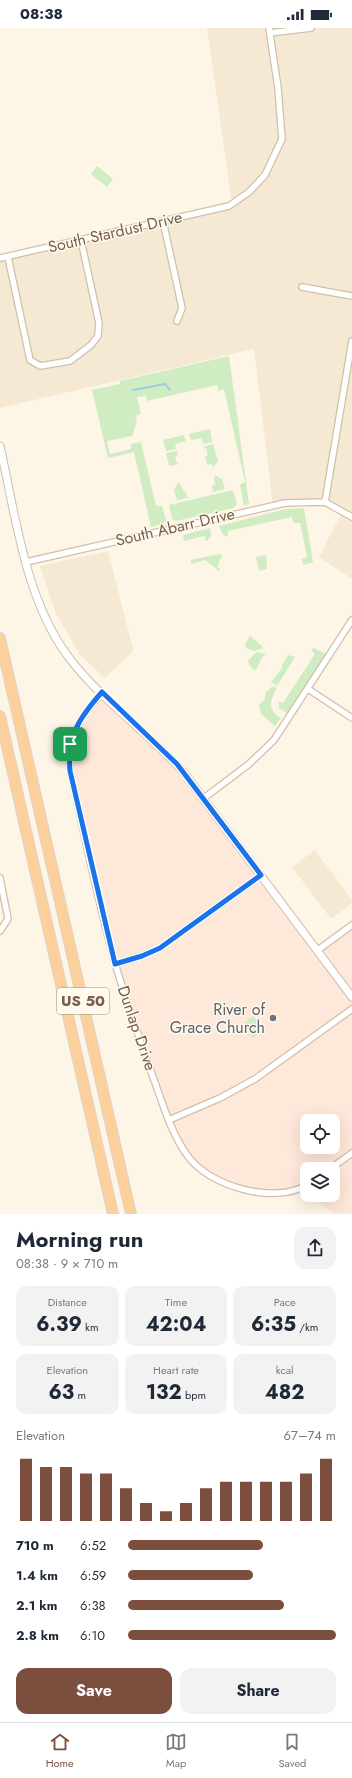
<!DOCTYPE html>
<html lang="en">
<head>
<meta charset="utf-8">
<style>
  body { margin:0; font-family:Jost,sans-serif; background:#f2f2f3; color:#1f2937; height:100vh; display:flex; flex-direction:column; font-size:15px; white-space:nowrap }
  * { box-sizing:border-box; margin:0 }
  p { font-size:13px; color:#747a83 }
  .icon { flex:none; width:22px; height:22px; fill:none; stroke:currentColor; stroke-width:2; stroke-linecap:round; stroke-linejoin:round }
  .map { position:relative; height:1186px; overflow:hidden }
  .drawer { display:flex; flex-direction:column; background:#fff; flex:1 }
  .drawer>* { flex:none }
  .tools { position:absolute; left:300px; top:1086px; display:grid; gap:8px }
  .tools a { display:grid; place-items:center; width:40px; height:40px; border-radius:8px; background:#fff; box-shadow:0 4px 16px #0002; font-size:20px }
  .pin { position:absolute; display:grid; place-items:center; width:34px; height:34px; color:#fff; margin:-17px; border-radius:8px; box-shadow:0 2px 6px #0006 }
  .round { display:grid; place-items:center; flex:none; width:42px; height:42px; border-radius:12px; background:#f2f2f3 }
  .overview { display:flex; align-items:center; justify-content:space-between; height:68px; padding:0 16px }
  h1 { font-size:22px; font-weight:700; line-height:30px }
  .figures { display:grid; grid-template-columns:repeat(3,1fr); gap:6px; height:68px; padding:4px 16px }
  .figures div { display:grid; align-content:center; border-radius:10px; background:#f2f2f3; text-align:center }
  .figures b { font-size:20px; font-weight:700 }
  .figures small { font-size:11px; font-weight:400 }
  .figures p { font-size:11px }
  .chart { height:112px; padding:8px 16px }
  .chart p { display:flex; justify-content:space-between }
  .chart svg { width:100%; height:72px; margin-top:4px; stroke:#7c4e3d; stroke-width:6 }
  .action { display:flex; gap:8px; margin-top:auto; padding:8px 16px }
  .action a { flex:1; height:46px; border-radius:12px; background:#7c4e3d; color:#fff; font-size:16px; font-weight:700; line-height:46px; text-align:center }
  .action a+a { background:#f2f2f3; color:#1f2937 }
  ul { padding:0 16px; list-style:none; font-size:13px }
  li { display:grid; grid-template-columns:64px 48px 1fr; align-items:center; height:30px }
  li i { height:10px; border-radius:5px; background:#7c4e3d }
  .status { display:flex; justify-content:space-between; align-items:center; height:28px; padding:0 20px; background:#fff; direction:ltr }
  .status svg { height:11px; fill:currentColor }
  .tab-bar { display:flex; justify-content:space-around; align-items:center; height:56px; border-top:1px solid #e0e1e3; background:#fff; font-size:11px; color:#747a83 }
  .tab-bar a { display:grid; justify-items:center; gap:2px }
  .tab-bar .current { color:#7c4e3d }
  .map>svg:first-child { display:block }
  .residential { fill:#f5e9d4 }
  .commercial { fill:#fee8d9; fill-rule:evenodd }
  .green { fill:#d0ecc3 }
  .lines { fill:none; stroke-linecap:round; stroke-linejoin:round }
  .stream { stroke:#9fccdb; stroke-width:2 }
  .minor-casing { stroke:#d0bfab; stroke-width:8 }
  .tertiary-casing { stroke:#d0bfab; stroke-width:9 }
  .trunk-casing { stroke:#dcd5d0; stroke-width:12 }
  .minor { stroke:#fff; stroke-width:5.5 }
  .tertiary { stroke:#fff; stroke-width:7 }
  .trunk { stroke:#fcd09b; stroke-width:10 }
  .route-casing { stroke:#fff; stroke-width:8 }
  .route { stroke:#1a73e8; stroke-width:5 }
  .worship-dot { fill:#6b7280; stroke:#fffaed; stroke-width:1.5 }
  .labels { text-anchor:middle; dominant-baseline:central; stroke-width:3; stroke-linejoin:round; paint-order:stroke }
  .shield { fill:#fffaed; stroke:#a08d7a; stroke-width:1 }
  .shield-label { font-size:15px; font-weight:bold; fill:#785e49 }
  .street-label { font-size:16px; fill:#785e49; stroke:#fffaed }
  .worship-label { font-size:16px; fill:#5b616d; stroke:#fffaed; text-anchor:end }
</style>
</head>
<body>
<div class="status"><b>08:38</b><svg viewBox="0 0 49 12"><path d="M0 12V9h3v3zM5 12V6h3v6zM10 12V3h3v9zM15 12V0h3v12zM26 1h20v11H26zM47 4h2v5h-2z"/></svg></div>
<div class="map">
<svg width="352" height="1186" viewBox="0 0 352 1186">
  <rect width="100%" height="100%" fill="#fdf6e6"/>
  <path class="residential" d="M207 0H352V551L319 529 342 484 325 474 273 478 254 321 0 380V230L232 176Z
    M108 523 133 621 131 625 105 650 80 627 55 584 40 538Z
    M315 822 352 872V875L331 891 292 839Z"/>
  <path class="commercial" d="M102 665 163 722 318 922 352 897V1186H335L308 1167H333V1141H307V1166L300 1161 267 1166 226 1155 197 1138 176 1108 115 936 70 743 73 704ZM307 1093H333V1119H307Z"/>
  <path class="green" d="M97 138 113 151 107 159 91 146Z
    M229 328 249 476 244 478 240 457 245 454 224 361 219 363 217 357 147 373 146 368 137 369 141 386 135 388 137 393 132 408 107 413 110 426 131 421V416L141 414 156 478H162L166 492 163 496 151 499 134 424 108 430 92 362 120 356V353Z
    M210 401 212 414 204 416 201 410 191 412 189 406Z
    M184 407 186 413 175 416 176 421 166 423 163 412Z
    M213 416 218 433 213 440 212 436 207 437 205 428H208L206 420 204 421 203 419Z
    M177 423 178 427 175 428 177 435 180 436 169 438 166 425Z
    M214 447 222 451 225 461 209 465 213 463 212 457H215Z
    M179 454 184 464 186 463 187 469H192L177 472 174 462Z
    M233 462 237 476 234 480 176 493 172 491 169 477 175 475 176 478 177 475Z
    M304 480 313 534 304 537 301 531 307 529 300 495H293L292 489 228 503V509L223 507 219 498 286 481Z
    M210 500 211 508 207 513H206L204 508 184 513 183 507Z
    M219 526 223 527 218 535 219 536 217 539 220 541 219 543 205 532 191 536V532Z
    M266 527 267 541 259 543 256 529Z
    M250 608 262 618V621L254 623 246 620 245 616Z
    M314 620 326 626 287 685 279 680 278 674 283 675 315 626 311 622Z
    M256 624 263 625 266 627 263 628 255 643 250 638 248 633Z
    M288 627 295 629 277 658 271 654 282 640 281 639Z
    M273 658 277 660C270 673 267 681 281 690L275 698 261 686 259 677 264 672 266 664Z
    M253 988 264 1002 253 1010 243 996Z"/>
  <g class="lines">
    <path class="stream" d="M133 362 165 356 170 362"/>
    <g class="minor-casing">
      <path id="minor" d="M270 5 311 0
        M163 193 182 280 177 293
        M8 229 30 332 40 338 70 333 91 317 98 308 99 295 81 212
        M0 230 229 178 249 164 265 147 282 111 278 60 269 0
        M302 259 352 268
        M325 474 352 313
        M26 534 285 475 325 474 352 489
        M308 661 352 690
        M102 665C79 690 67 708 70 743 85 807 97 871 115 935 125 970 138 1006 150 1041 161 1069 169 1102 187 1127 208 1158 274 1177 307 1157
        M204 770 249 736 274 712 352 592
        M0 850 8 891 0 903
        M318 922 352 897
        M115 936 142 928 160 920 261 847
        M169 1092 220 1070 255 1051 352 981
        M330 1141 352 1125"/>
    </g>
    <g class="tertiary-casing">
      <path id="tertiary" d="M0 418C15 485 25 570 67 627 100 672 148 703 184 745L352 969"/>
    </g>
    <g class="trunk-casing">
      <path id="trunk" d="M0 610 131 1186
        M0 688 113 1186"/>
    </g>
    <use href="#minor" class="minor"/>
    <use href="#tertiary" class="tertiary"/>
    <use href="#trunk" class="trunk"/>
  </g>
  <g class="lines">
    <g class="route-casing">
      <path id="route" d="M102 664 177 736 261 847 160 920 142 928 115 936 70 743C67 708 79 690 102 664Z"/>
    </g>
    <use href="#route" class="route"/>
  </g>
  <circle class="worship-dot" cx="273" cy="990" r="4"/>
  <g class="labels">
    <rect class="shield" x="57" y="960" width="52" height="26" rx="3"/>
    <g class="shield-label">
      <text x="83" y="973">US 50</text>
    </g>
    <g class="street-label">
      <text transform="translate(115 204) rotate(-13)">South Stardust Drive</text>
      <text transform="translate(175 499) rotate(-13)">South Abarr Drive</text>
      <text transform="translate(137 1000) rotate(71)">Dunlap Drive</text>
    </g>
    <g class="worship-label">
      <text x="265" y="981">River of<tspan x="265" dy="18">Grace Church</tspan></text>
    </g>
  </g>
</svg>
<div class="tools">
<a><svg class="icon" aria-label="locate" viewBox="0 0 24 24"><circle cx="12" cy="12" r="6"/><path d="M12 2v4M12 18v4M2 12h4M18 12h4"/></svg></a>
<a><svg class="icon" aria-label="layers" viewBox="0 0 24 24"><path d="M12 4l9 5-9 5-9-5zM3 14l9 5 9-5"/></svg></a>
</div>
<div class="pin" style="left:70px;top:716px;background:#1e9e55"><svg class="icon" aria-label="arrive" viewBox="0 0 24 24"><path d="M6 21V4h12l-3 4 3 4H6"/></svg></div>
</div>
<section class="drawer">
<div class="overview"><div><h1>Morning run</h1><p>08:38 · 9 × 710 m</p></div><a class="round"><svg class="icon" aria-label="share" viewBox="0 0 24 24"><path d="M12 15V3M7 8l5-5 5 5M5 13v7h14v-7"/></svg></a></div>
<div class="figures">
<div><p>Distance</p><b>6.39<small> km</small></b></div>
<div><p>Time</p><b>42:04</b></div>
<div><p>Pace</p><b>6:35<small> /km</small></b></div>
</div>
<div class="figures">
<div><p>Elevation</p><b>63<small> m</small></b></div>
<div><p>Heart rate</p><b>132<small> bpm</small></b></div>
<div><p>kcal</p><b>482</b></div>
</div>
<div class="chart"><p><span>Elevation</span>67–74 m</p>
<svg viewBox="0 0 160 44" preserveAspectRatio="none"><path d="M5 44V6M15 44V11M25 44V11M35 44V15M45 44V15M55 44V24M65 44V33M75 44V38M85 44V33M95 44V24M105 44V20M115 44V20M125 44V20M135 44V20M145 44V15M155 44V6"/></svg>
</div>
<ul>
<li><b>710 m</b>6:52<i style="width:65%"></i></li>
<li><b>1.4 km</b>6:59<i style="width:60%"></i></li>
<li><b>2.1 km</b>6:38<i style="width:75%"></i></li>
<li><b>2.8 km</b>6:10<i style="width:100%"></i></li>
</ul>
<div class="action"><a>Save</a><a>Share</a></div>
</section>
<nav class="tab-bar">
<a class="current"><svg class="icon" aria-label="home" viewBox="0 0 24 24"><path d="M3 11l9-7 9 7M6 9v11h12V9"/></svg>Home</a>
<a><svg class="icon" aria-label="map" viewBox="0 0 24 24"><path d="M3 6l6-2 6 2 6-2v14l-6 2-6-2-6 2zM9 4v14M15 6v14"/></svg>Map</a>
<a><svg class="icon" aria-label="saved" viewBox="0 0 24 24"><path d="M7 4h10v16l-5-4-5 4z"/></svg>Saved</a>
</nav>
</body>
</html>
